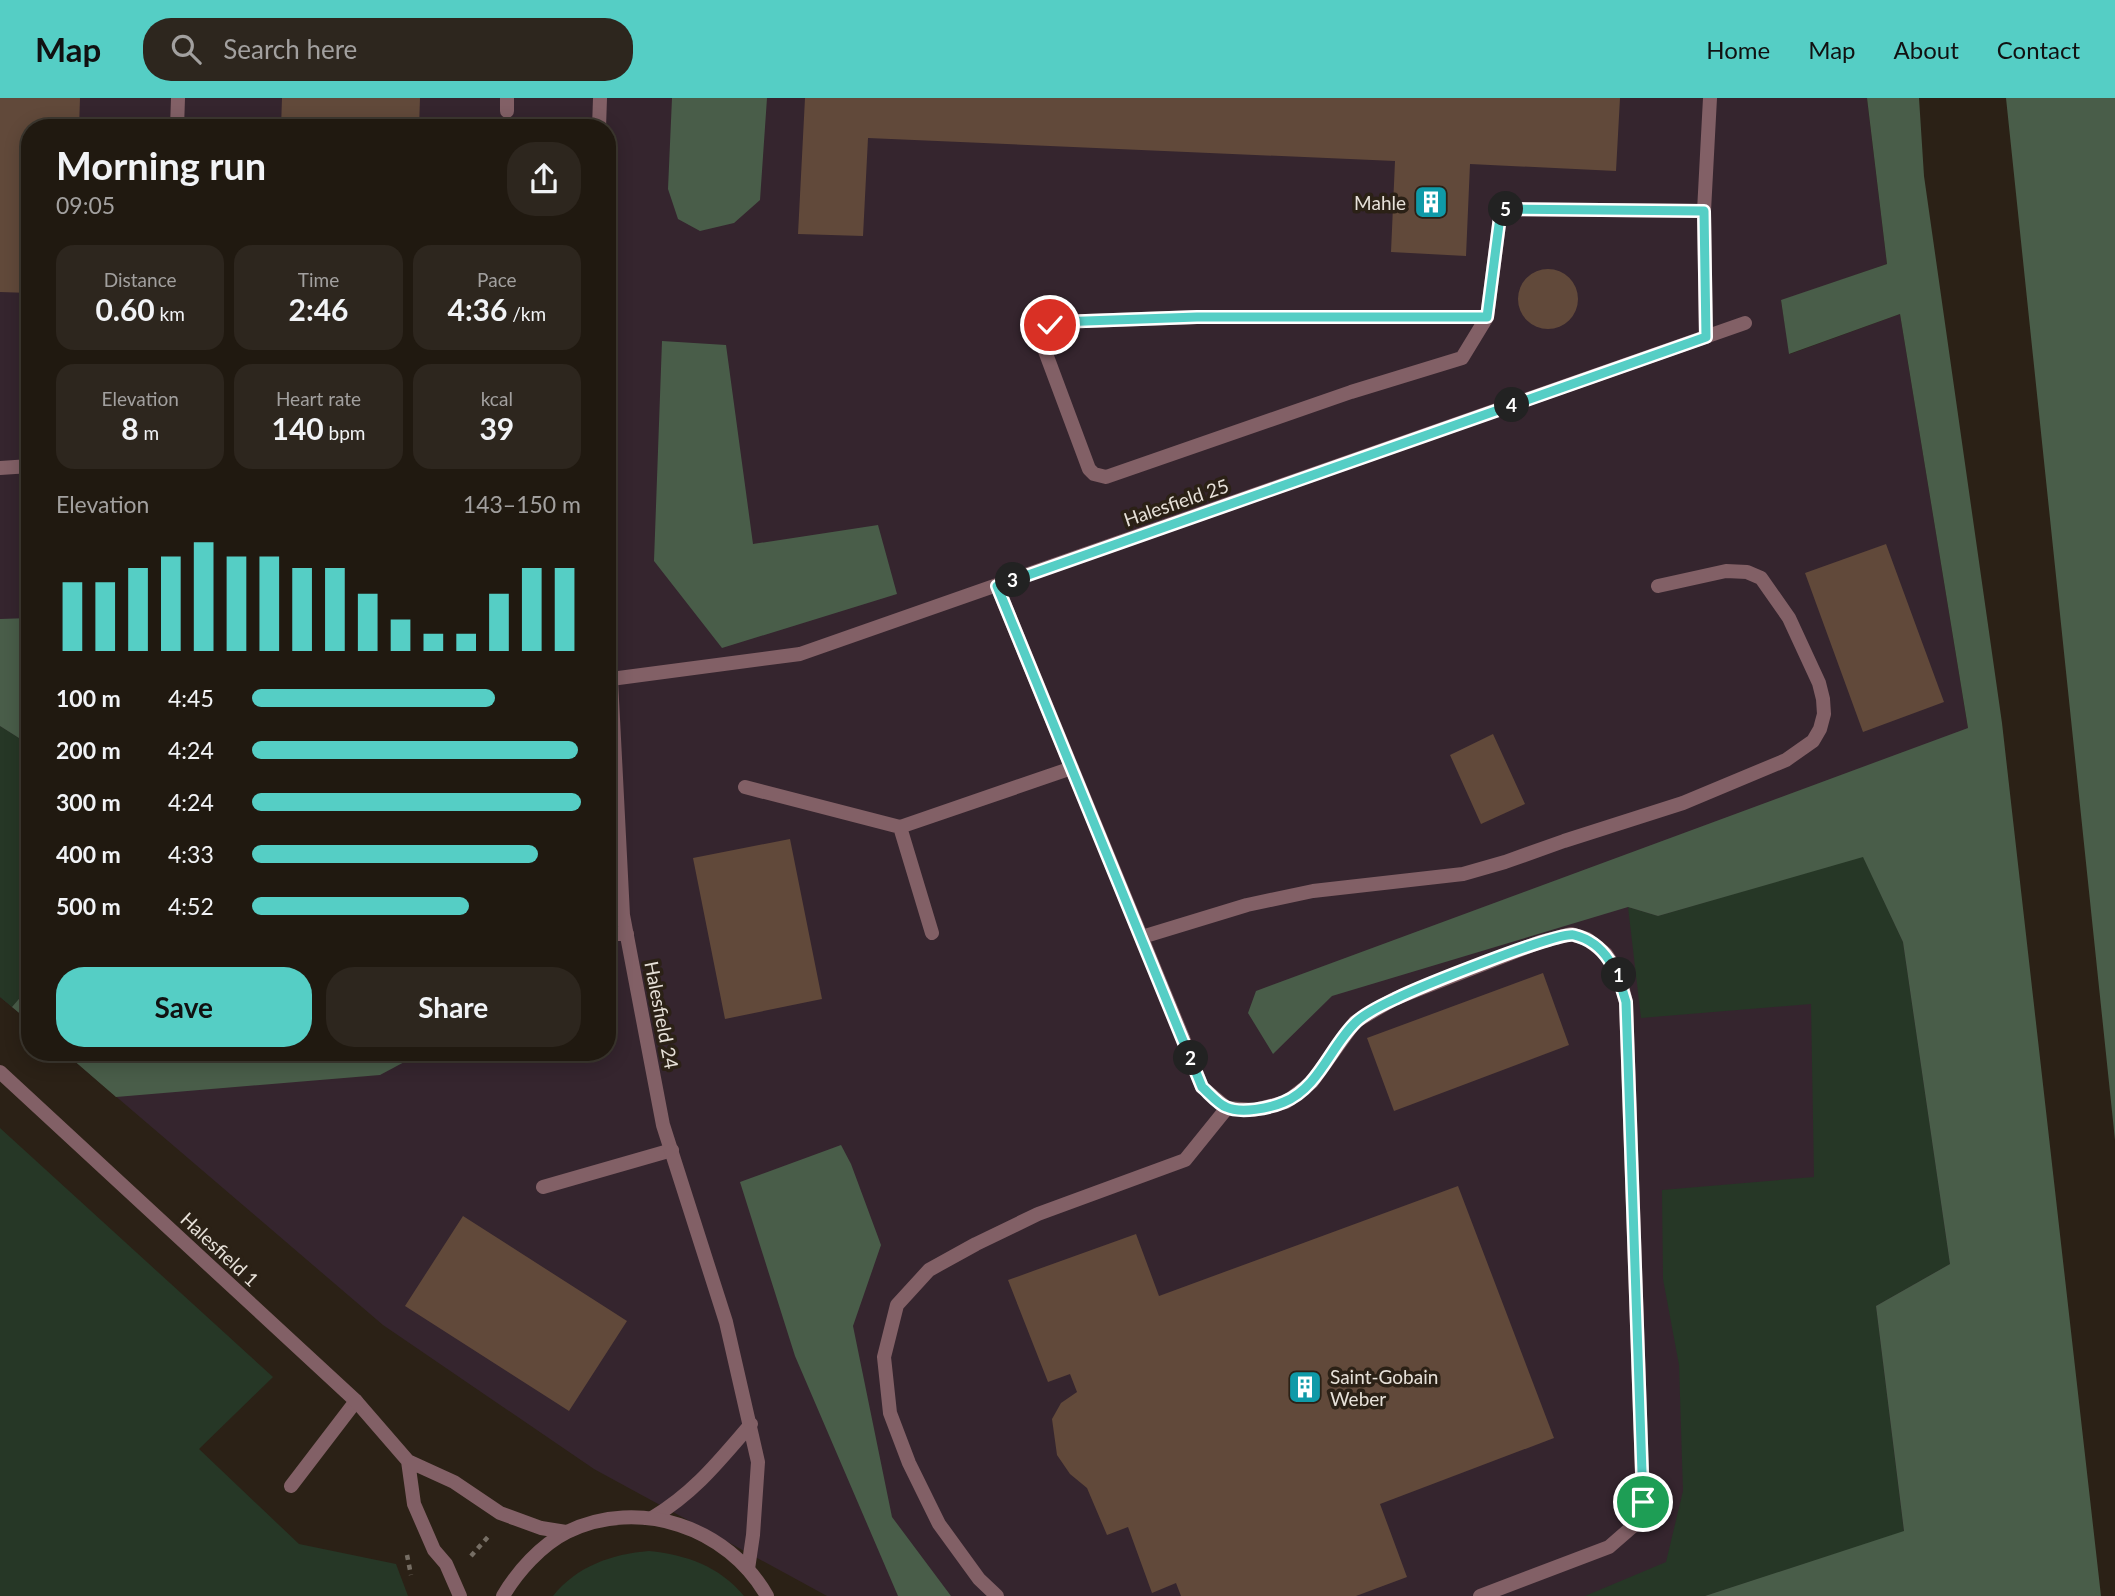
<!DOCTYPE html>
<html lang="en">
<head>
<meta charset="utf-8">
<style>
  body { margin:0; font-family:Lato,sans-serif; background:#2d261e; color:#f1f3f6; height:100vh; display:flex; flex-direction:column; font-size:26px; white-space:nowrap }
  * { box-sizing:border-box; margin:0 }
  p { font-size:23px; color:#a2a09f }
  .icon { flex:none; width:38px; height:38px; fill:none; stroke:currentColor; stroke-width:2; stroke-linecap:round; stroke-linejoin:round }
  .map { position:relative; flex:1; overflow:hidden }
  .side { position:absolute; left:21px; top:21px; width:595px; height:942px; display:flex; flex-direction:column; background:#201910; border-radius:28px; box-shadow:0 4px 18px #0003,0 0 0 2px #3d3830 }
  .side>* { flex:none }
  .pin { position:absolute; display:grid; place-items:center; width:60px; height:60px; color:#fff; margin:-30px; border:4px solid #fff; border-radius:50%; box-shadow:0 2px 7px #0007 }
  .km { position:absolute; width:35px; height:35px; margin:-18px; border-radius:50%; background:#222; color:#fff; font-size:19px; line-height:35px; text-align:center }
  .round { display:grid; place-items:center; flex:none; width:74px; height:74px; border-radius:28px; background:#2d261e }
  .head { display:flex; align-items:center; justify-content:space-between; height:119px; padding:0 35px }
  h1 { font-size:38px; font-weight:700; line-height:52px }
  .figures { display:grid; grid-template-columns:repeat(3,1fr); gap:10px; height:119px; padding:7px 35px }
  .figures div { display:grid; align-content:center; border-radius:18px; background:#2d261e; text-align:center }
  .figures b { font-size:30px; font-weight:700 }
  .figures small { font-size:19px; font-weight:400 }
  .figures p { font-size:19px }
  .chart { height:196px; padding:14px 35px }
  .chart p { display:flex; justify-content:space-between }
  .chart svg { width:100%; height:126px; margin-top:7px; stroke:#55cec5; stroke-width:6 }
  .button { display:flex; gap:14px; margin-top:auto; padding:14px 35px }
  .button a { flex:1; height:80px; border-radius:28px; background:#55cec5; color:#111; font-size:28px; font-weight:700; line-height:80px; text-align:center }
  .button a+a { background:#2d261e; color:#f1f3f6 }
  ul { padding:0 35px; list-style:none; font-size:23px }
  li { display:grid; grid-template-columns:112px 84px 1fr; align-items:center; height:52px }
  li i { height:18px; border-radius:9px; background:#55cec5 }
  header { display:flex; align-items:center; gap:42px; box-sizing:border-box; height:98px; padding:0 35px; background:#55cec5; color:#111 }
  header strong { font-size:33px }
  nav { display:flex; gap:38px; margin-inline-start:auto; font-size:24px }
  .search { width:490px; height:63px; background:#2d261e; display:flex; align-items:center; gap:18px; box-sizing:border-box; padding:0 24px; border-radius:28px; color:#a2a09f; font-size:26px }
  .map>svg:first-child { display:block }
  .industrial { fill:#35252e }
  .green { fill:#263726 }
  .forest { fill:#495d49 }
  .building { fill:#61493a }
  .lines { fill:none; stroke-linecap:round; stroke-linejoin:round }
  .path { stroke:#766e64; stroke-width:4.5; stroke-dasharray:5 5; stroke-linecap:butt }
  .service { stroke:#826066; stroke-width:14 }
  .minor { stroke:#826066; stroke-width:14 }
  .tertiary { stroke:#826066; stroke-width:14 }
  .route-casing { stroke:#fff; stroke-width:14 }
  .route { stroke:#55cec5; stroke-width:9 }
  .labels { text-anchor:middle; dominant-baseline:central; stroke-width:7; stroke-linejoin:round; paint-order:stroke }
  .poi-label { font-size:19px; fill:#e7e1d9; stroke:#2b2116; text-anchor:end }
  .street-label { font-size:19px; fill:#e7e1d9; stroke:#2b2116 }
</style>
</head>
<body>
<header>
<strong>Map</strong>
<div class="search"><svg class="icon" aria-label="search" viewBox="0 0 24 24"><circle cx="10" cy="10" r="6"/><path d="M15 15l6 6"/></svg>Search here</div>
<nav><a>Home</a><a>Map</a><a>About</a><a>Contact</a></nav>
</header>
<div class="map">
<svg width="2115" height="1498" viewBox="0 0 2115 1498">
  <rect width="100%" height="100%" fill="#2b2116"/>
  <path class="industrial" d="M0 0H1867L1887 166 1781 203 1790 256 1900 216 1968 630 2049 1498H827L594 1371 383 1227 64 954H607V30H30V924L0 899Z"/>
  <path class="green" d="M0 628 30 647V888L12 909 0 899Z
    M1863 758 1903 844 1950 1166 1876 1208 1904 1434 1705 1498H1585L1666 1464 1683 1393 1679 1267 1663 1181 1662 1092 1814 1079 1811 906 1641 920 1628 809 1658 818Z
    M0 1030 273 1279 199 1351 299 1446 396 1466 408 1498H0Z
    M649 1453C687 1457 719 1468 744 1498H553C577 1468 612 1456 649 1453Z"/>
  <path class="forest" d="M672 0H767L760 102 734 125 700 133 678 121 668 91Z
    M1867 0H1919L1924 78 2002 625 2101 1498H1705L1904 1433 1876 1208 1950 1166 1903 844 1863 759 1658 818 1628 809 1332 898 1273 956 1248 915 1256 893 1968 630 1900 216 1789 256 1781 202 1887 166Z
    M2006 0H2115V1042Z
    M662 243 726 247 753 446 878 427 897 496 722 550 654 463Z
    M30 520V647L0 628V521Z
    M30 888V924L12 909Z
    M64 954H423L380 977 116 999Z
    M841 1047 851 1066 881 1147 853 1228 892 1419 951 1498H898L795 1258 740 1084Z"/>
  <path class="building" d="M0 0H80L79 30H30V195L0 194Z
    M282 0H420L419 30H281Z
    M805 0H1620L1616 73 1470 66 1466 158 1391 154 1395 63 868 40 863 138 798 136Z
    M1518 201a30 30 0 1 1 60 0a30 30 0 1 1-60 0Z
    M1886 446 1944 604 1863 634 1805 475Z
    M1493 636 1525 706 1481 726 1450 657Z
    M790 741 822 901 725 921 693 760Z
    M1543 875 1569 947 1394 1013 1367 940Z
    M1458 1088 1554 1340 1380 1406 1407 1479 1356 1498H1181L1176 1485 1152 1495 1128 1429 1107 1437 1087 1390 1070 1376 1057 1357 1052 1321 1061 1305 1077 1294 1070 1276 1048 1284 1008 1182 1136 1136 1159 1198Z
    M463 1118 627 1223 569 1313 405 1208Z"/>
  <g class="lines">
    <path class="path" d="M407 1457 411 1477
      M471 1458 488 1439"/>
    <path class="service" d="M507 13V0
      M1704 113 1710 0
      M1487 219H1197L1057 224C1048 228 1042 234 1042 245L1089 371 1094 376 1106 379 1351 294 1462 260 1487 219 1501 111 1704 113 1706 239
      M0 370 30 368
      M745 689 900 729 1072 670
      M900 729 932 835
      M607 836H627
      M1142 839 1247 807 1313 793 1463 776 1505 764 1564 743 1683 705 1786 662 1813 643 1820 631 1824 616 1823 601 1819 585 1789 520 1761 480 1747 474 1726 473 1658 488
      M1183 940 1202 989 1227 1010 1254 1012 1286 1004 1312 984 1355 924 1394 901 1540 844 1571 836 1587 841 1606 856 1619 876 1626 904 1643 1404 1632 1429 1609 1449 1480 1498
      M543 1089 672 1052
      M291 1388 356 1303
      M997 1498 979 1481 939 1426 909 1365 890 1315 884 1259 897 1207 929 1172 976 1146 1038 1116 1185 1062 1227 1010"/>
    <path class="minor" d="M177 30 178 0
      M599 30 600 0
      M997 488 1183 940
      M607 503 623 817 663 1027 726 1224 758 1364 753 1437 748 1471
      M611 581 800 556 1745 225
      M652 1420C695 1394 719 1363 751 1326"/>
    <path class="tertiary" d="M0 974 356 1303 408 1363 454 1384 500 1415 541 1430 566 1434
      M408 1363 414 1406 434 1452 446 1466 460 1498
      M503 1498C517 1474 541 1447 567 1434 639 1399 728 1429 767 1498"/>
  </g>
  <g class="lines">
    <g class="route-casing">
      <path id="route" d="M1050 227 1058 224 1197 219H1487L1501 111 1704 113 1706 239 997 488 1202 989C1209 995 1218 1006 1226 1009 1241 1016 1270 1010 1284 1004 1318 990 1330 950 1354 926 1363 916 1382 907 1395 901 1417 890 1558 833 1574 837 1607 845 1618 875 1626 904L1643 1404"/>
    </g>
    <use href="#route" class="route"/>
  </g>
  <defs>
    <g id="building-square" transform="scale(1.75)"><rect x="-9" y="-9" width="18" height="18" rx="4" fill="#0f9aa8" stroke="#2b2116"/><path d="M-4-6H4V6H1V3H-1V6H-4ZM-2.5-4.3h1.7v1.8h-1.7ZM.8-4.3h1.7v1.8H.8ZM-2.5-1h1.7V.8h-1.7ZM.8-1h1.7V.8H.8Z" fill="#fff"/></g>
  </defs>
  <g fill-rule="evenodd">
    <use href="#building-square" x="1431" y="104"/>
    <use href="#building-square" x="1305" y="1289"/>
  </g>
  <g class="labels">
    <g class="poi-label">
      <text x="1406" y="104">Mahle</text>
      <text x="1330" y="1278" text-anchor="start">Saint-Gobain<tspan x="1330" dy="22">Weber</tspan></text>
    </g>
    <g class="street-label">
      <text transform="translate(1176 404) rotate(-19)">Halesfield 25</text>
      <text transform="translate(662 917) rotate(79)">Halesfield 24</text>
      <text transform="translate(220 1151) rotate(43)">Halesfield 1</text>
    </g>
  </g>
</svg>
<div class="pin" style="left:1643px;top:1404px;background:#1e9e55"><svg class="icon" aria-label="arrive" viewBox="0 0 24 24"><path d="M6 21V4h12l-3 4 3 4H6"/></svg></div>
<div class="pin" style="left:1050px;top:227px;background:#d93025"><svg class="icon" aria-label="check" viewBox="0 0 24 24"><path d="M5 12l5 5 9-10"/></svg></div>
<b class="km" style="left:1619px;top:877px">1</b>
<b class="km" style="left:1191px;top:960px">2</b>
<b class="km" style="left:1013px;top:482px">3</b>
<b class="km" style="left:1512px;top:307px">4</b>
<b class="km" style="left:1506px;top:111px">5</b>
<section class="side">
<div class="head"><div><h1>Morning run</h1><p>09:05</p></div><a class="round"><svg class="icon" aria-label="share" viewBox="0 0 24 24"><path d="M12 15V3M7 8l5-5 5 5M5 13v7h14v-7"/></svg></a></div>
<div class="figures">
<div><p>Distance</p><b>0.60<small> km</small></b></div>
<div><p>Time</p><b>2:46</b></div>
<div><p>Pace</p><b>4:36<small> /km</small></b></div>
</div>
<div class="figures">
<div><p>Elevation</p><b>8<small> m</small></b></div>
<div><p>Heart rate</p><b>140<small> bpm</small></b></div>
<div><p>kcal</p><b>39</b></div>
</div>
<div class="chart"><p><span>Elevation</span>143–150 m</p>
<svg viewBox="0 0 160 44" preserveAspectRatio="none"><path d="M5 44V20M15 44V20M25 44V15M35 44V11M45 44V6M55 44V11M65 44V11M75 44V15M85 44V15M95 44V24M105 44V33M115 44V38M125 44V38M135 44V24M145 44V15M155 44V15"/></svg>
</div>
<ul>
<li><b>100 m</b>4:45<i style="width:74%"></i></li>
<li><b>200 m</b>4:24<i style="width:99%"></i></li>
<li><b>300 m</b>4:24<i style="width:100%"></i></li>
<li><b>400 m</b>4:33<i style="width:87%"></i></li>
<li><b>500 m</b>4:52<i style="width:66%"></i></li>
</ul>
<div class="button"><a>Save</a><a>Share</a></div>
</section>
</div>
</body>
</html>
